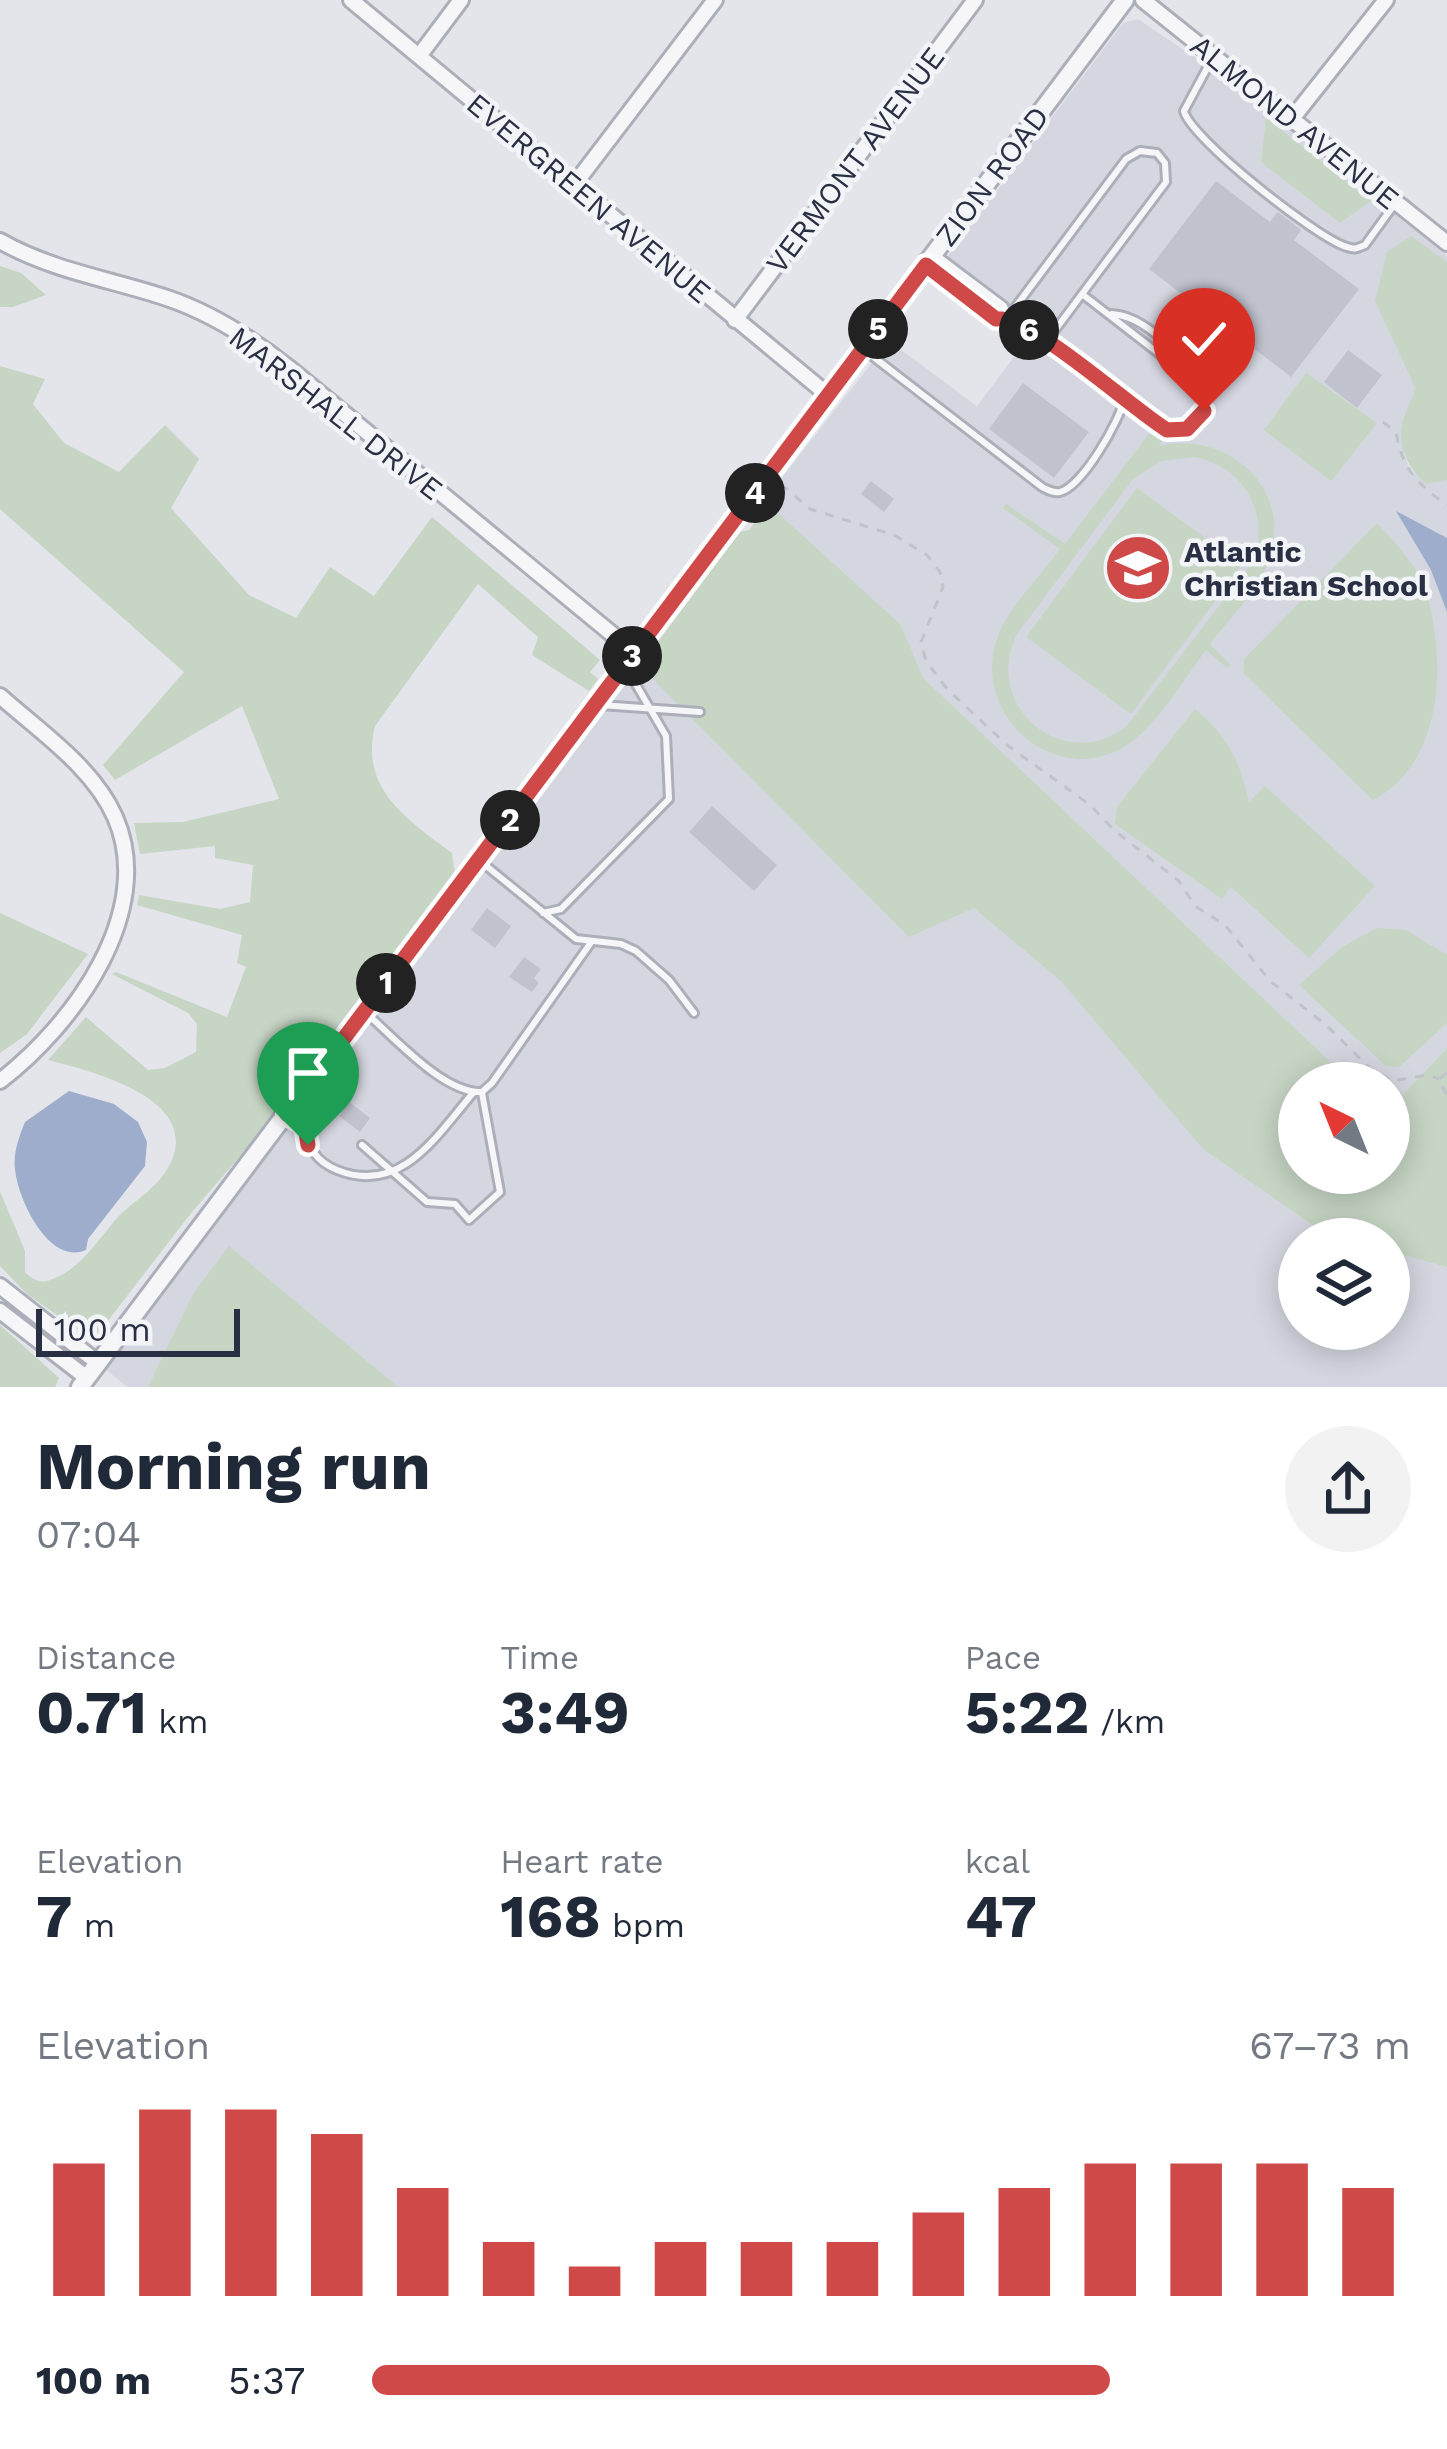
<!DOCTYPE html>
<html lang="en">
<head>
<meta charset="utf-8">
<style>
  body { margin:0; font-family:"Work Sans",sans-serif; background:#f2f2f3; color:#1f2937; height:100vh; display:flex; flex-direction:column; font-size:45px; white-space:nowrap }
  * { box-sizing:border-box; margin:0 }
  p { font-size:39px; color:#747a83 }
  .icon { flex:none; width:66px; height:66px; fill:none; stroke:currentColor; stroke-width:2; stroke-linecap:round; stroke-linejoin:round }
  .map { position:relative; height:1387px; overflow:hidden }
  .panel { display:flex; flex-direction:column; background:#fff; flex:1 }
  .panel>* { flex:none }
  .needle { width:78px; rotate:317deg }
  .fabs { position:absolute; left:1278px; top:1062px; display:grid; gap:24px }
  .fabs a { display:grid; place-items:center; width:132px; height:132px; border-radius:50%; background:#fff; box-shadow:0 6px 30px #0003; font-size:60px }
  .scale { position:absolute; left:36px; bottom:30px; width:204px; box-sizing:border-box; padding-left:12px; border:6px solid #2a3044; border-top:0; font-size:33px; line-height:42px; white-space:nowrap; color:#2a3044; -webkit-text-stroke:9px #f3f4f8; paint-order:stroke }
  .pin { position:absolute; display:grid; place-items:center; width:102px; height:102px; color:#fff; margin:-123px -51px; border-radius:50% 50% 50% 0; rotate:-45deg; box-shadow:0 0 12px #0007 }
  .pin .icon { rotate:45deg }
  .km { position:absolute; width:60px; height:60px; margin:-30px; border-radius:50%; background:#222; color:#fff; font-size:33px; line-height:60px; text-align:center }
  .round { display:grid; place-items:center; flex:none; width:126px; height:126px; border-radius:63px; background:#f2f2f3 }
  .summary { display:flex; align-items:center; justify-content:space-between; height:204px; padding:0 36px }
  h1 { font-size:66px; font-weight:700; line-height:90px }
  .stats { display:grid; grid-template-columns:repeat(3,1fr); gap:18px; height:204px; padding:12px 36px }
  .stats div { display:grid; align-content:center }
  .stats b { font-size:60px; font-weight:700 }
  .stats small { font-size:33px; font-weight:400 }
  .stats p { font-size:33px }
  .chart { height:336px; padding:24px 36px }
  .chart p { display:flex; justify-content:space-between }
  .chart svg { width:100%; height:216px; margin-top:12px; stroke:#cf4949; stroke-width:6 }
  ul { padding:0 36px; list-style:none; font-size:39px }
  li { display:grid; grid-template-columns:192px 144px 1fr; align-items:center; height:90px }
  li i { height:30px; border-radius:15px; background:#cf4949 }
  .map>svg:first-child { display:block }
  .built { fill:#d5d7e0; fill-rule:evenodd }
  .green { fill:#c6d5c4; fill-rule:evenodd }
  .water { fill:#9eadcb }
  .building { fill:#c0c3ce }
  .lines { fill:none; stroke-linecap:round; stroke-linejoin:round }
  .service-casing { stroke:#acafb9; stroke-width:12 }
  .minor-casing { stroke:#acafb9; stroke-width:20 }
  .tertiary-casing { stroke:#acafb9; stroke-width:22 }
  .path { stroke:#c1c3ca; stroke-width:3; stroke-dasharray:9 9; stroke-linecap:butt }
  .service { stroke:#f6f6f9; stroke-width:6 }
  .minor { stroke:#f6f6f9; stroke-width:14 }
  .tertiary { stroke:#f6f6f9; stroke-width:16 }
  .route-casing { stroke:#fff; stroke-width:24 }
  .route { stroke:#cf4949; stroke-width:15 }
  .labels { text-anchor:middle; dominant-baseline:central; stroke-width:9; stroke-linejoin:round; paint-order:stroke }
  .street-label { font-size:30px; fill:#2a3044; stroke:#f3f4f8 }
  .poi-label { font-size:30px; font-weight:bold; fill:#2a3044; stroke:#f3f4f8; text-anchor:start }
</style>
</head>
<body>
<div class="map">
<svg width="1447" height="1387" viewBox="0 0 1447 1387">
  <rect width="100%" height="100%" fill="#e3e5eb"/>
  <path class="built" d="M1138 19 1224 77 1447 256V387L1404 453 1409 468 1427 484 1447 480V1048L1389 1109V1083H1353L922 678 901 625 755 512 889 341 977 406 1026 341 990 321 932 277 1123 23Z
    M670 621 1299 1130V1173L1447 1249V1387H127L98 1363ZM1299 1239H1389V1329H1299Z"/>
  <path class="green" d="M1266 118 1371 201 1340 223 1261 162Z
    M1411 236 1447 262V480L1427 484C1406 469 1395 439 1405 414 1409 403 1414 398 1415 387L1375 301 1387 252Z
    M0 266 21 273 46 295 13 307H0Z
    M0 366 45 379 33 404 64 443 119 472 165 425 199 459 171 508 249 595 296 618 330 567 374 596 432 517 600 660 590 672 598 679 589 691 532 655 538 637 478 584 375 726C359 789 408 820 452 853L455 875 255 1139 192 1212 93 1340 28 1295 0 1266V1191L25 1251V1272C32 1279 39 1284 50 1280 79 1271 98 1240 117 1218 134 1200 157 1189 169 1166 205 1099 91 1071 48 1060L86 1017 148 1070 165 1068 196 1052 197 1024 188 1013 112 974 116 972 227 1017 246 967 237 963 242 935 137 905 139 895 220 909 250 902 253 865 215 858V846L140 854 134 823 183 822 279 799 242 706 115 780 103 765 184 672 0 509Z
    M1306 373 1377 423 1331 481 1264 430Z
    M1152 430 1164 438 1159 446C1227 430 1294 488 1269 560 1258 591 1230 618 1210 644L1231 665 1227 668 1206 650C1183 680 1161 720 1130 743 1064 790 978 725 994 649 1002 612 1039 579 1060 549L1003 508 1006 504 1065 544ZM1194 457C1245 466 1272 516 1252 563L1126 727C1061 775 982 705 1017 634L1133 479 1162 461Z
    M1137 488 1242 565 1131 714 1026 637Z
    M768 504 901 625 923 678 1353 1083H1299V1173H1389V1109L1447 1048V1267L1389 1251V1239H1347L1323 1232 1203 1149 1062 982 974 908 909 937 638 664 738 532 749 530Z
    M1377 523C1394 541 1411 560 1423 582 1447 651 1447 762 1373 800L1244 674V659Z
    M1195 709C1228 736 1240 761 1249 802L1265 786 1375 886 1309 958 1231 887 1222 899 1115 824 1117 807Z
    M0 913 88 954 27 1034 0 1053Z
    M1377 928 1406 930 1447 955V1023L1399 1067 1386 1066 1299 985 1342 947Z
    M229 1246 398 1387H148L193 1294Z
    M0 1325 59 1378 55 1387H0Z"/>
  <path class="water" d="M1396 511 1447 538V612L1431 570Z
    M69 1091 114 1104 138 1122 147 1142 145 1166 88 1239 86 1250C50 1266 18 1201 15 1169 13 1153 19 1137 25 1122Z"/>
  <path class="building" d="M1216 181 1270 222 1277 212 1282 215 1301 230 1294 240 1359 289 1291 377 1226 327 1213 344 1191 328 1204 311 1149 269Z
    M1348 350 1382 375 1357 408 1324 382Z
    M1023 383 1089 432 1054 478 989 429Z
    M871 481 894 499 884 512 861 494Z
    M712 806 777 865 754 891 689 832Z
    M487 908 511 926 495 948 471 930Z
    M524 957 541 969 534 978 539 983 532 992 509 977Z
    M349 1102 370 1118 360 1132 339 1116Z"/>
  <g class="lines">
    <g class="service-casing">
      <path id="service" d="M1213 57 1184 111C1190 138 1318 239 1347 247 1356 250 1357 248 1365 245L1394 205
        M935 254 1004 306 1008 317
        M929 267 996 318C1030 315 1132 408 1167 430L1187 429C1204 419 1211 402 1198 384L1082 294 1047 341
        M1112 314C1143 316 1179 351 1192 378
        M1008 317 1126 159 1140 151 1157 153 1165 163 1166 182 1082 294
        M867 352 1042 487C1048 490 1053 493 1060 492 1082 487 1121 419 1124 399
        M600 705 700 712
        M479 860 576 939 621 944 636 951 669 980 694 1013
        M543 913 561 909 669 799 666 736 627 669
        M367 1014C395 1038 444 1094 482 1092L492 1083 592 941
        M290 1116 305 1127C309 1148 315 1161 337 1170 401 1196 437 1135 473 1093
        M362 1145 427 1202 455 1204 469 1220 500 1192 482 1093"/>
    </g>
    <g class="minor-casing">
      <path id="minor" d="M351 0 828 395
        M1143 0 1447 243
        M419 56 461 0
        M1291 120 1386 0
        M574 185 715 0
        M0 241C53 271 110 279 167 298 212 313 252 339 289 368L635 653
        M735 320 975 0
        M0 696C39 731 93 767 115 817 157 912 72 1026 0 1081
        M0 1286 98 1363
        M0 1311 87 1378"/>
    </g>
    <g class="tertiary-casing">
      <path id="tertiary" d="M80 1387 1125 0"/>
    </g>
    <path class="path" d="M1383 422 1396 432C1402 468 1417 484 1447 505
      M781 484 810 509 894 535 927 555 940 572 943 587 921 642 926 661 947 689 1007 745 1090 805 1115 831 1179 881 1195 906 1225 925 1270 981 1326 1025 1370 1068 1392 1081 1427 1075 1439 1079
      M1447 1073 1439 1079 1447 1096"/>
    <use href="#service" class="service"/>
    <use href="#minor" class="minor"/>
    <use href="#tertiary" class="tertiary"/>
  </g>
  <g class="lines">
    <g class="route-casing">
      <path id="route" d="M308 1145 305 1126 287 1114 926 265 996 319C1029 314 1132 409 1167 430L1187 429 1204 411"/>
    </g>
    <use href="#route" class="route"/>
  </g>
  <defs>
    <g id="school-disc" transform="scale(3.45)"><circle r="9.5" fill="#cf4949" stroke="#f3f4f8"/><path d="M0-5L7-2L0 1L-7-2ZM-4 1L0 2.5L4 1V4Q0 6-4 4Z" fill="#fff"/></g>
  </defs>
  <g fill-rule="evenodd">
    <use href="#school-disc" x="1138" y="568"/>
  </g>
  <g class="labels">
    <g class="street-label">
      <text transform="translate(1295 122) rotate(39)">ALMOND AVENUE</text>
      <text transform="translate(855 160) rotate(-53)">VERMONT AVENUE</text>
      <text transform="translate(992 176) rotate(-53)">ZION ROAD</text>
      <text transform="translate(589 198) rotate(40)">EVERGREEN AVENUE</text>
      <text transform="translate(336 413) rotate(38)">MARSHALL DRIVE</text>
    </g>
    <g class="poi-label">
      <text x="1184" y="551">Atlantic<tspan x="1184" dy="34">Christian School</tspan></text>
    </g>
  </g>
</svg>
<div class="fabs">
<a><svg class="needle" viewBox="-14 -14 28 28"><path d="M0-13l5 13h-10z" fill="#e53935"/><path d="M0 13l5-13h-10z" fill="#747a83"/></svg></a>
<a><svg class="icon" aria-label="layers" viewBox="0 0 24 24"><path d="M12 4l9 5-9 5-9-5zM3 14l9 5 9-5"/></svg></a>
</div>
<div class="scale">100 m</div>
<div class="pin" style="left:308px;top:1145px;background:#1e9e55"><svg class="icon" aria-label="arrive" viewBox="0 0 24 24"><path d="M6 21V4h12l-3 4 3 4H6"/></svg></div>
<div class="pin" style="left:1204px;top:411px;background:#d93025"><svg class="icon" aria-label="check" viewBox="0 0 24 24"><path d="M5 12l5 5 9-10"/></svg></div>
<b class="km" style="left:386px;top:983px">1</b>
<b class="km" style="left:510px;top:820px">2</b>
<b class="km" style="left:632px;top:656px">3</b>
<b class="km" style="left:755px;top:493px">4</b>
<b class="km" style="left:878px;top:329px">5</b>
<b class="km" style="left:1029px;top:330px">6</b>
</div>
<section class="panel">
<div class="summary"><div><h1>Morning run</h1><p>07:04</p></div><a class="round"><svg class="icon" aria-label="share" viewBox="0 0 24 24"><path d="M12 15V3M7 8l5-5 5 5M5 13v7h14v-7"/></svg></a></div>
<div class="stats">
<div><p>Distance</p><b>0.71<small> km</small></b></div>
<div><p>Time</p><b>3:49</b></div>
<div><p>Pace</p><b>5:22<small> /km</small></b></div>
</div>
<div class="stats">
<div><p>Elevation</p><b>7<small> m</small></b></div>
<div><p>Heart rate</p><b>168<small> bpm</small></b></div>
<div><p>kcal</p><b>47</b></div>
</div>
<div class="chart"><p><span>Elevation</span>67–73 m</p>
<svg viewBox="0 0 160 44" preserveAspectRatio="none"><path d="M5 44V17M15 44V6M25 44V6M35 44V11M45 44V22M55 44V33M65 44V38M75 44V33M85 44V33M95 44V33M105 44V27M115 44V22M125 44V17M135 44V17M145 44V17M155 44V22"/></svg>
</div>
<ul>
<li><b>100 m</b>5:37<i style="width:71%"></i></li>
</ul>
</section>
</body>
</html>
